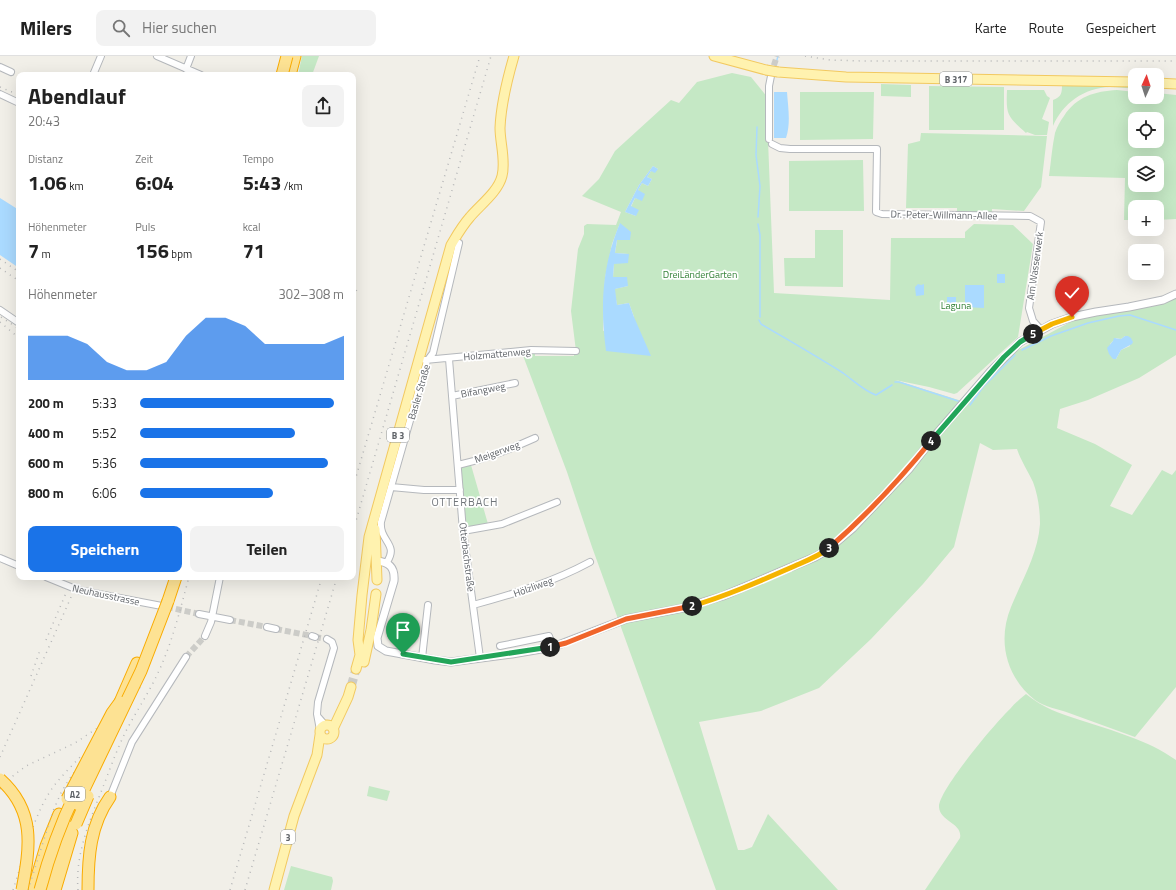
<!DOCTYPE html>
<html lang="de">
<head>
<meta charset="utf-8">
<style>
  body { margin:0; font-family:"Titillium Web",sans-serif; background:#f2f2f2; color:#222; height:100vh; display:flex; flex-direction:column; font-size:15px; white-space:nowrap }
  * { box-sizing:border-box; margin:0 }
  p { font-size:13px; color:#767676 }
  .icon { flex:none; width:22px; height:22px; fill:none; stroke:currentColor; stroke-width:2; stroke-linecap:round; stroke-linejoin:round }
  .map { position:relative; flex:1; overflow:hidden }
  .side { position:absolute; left:16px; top:16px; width:340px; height:508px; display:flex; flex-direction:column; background:#fff; border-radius:8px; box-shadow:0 4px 16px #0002 }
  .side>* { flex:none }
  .needle { width:26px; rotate:3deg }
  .controls { position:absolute; left:1128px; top:12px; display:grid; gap:8px }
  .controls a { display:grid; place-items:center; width:36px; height:36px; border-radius:8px; background:#fff; box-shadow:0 4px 16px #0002; font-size:20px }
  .pin { position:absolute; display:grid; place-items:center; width:34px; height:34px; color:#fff; margin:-41px -17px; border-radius:50% 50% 50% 0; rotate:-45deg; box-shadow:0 0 4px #0007 }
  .pin .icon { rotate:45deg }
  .km { position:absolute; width:20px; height:20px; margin:-10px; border-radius:50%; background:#222; color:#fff; font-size:11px; line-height:20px; text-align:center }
  .round { display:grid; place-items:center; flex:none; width:42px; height:42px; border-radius:8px; background:#f2f2f2 }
  .overview { display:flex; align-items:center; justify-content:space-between; height:68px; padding:0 12px }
  h1 { font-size:22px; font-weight:700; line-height:30px }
  .figures { display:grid; grid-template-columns:repeat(3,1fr); gap:6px; height:68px; padding:4px 12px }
  .figures div { display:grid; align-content:center }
  .figures b { font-size:20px; font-weight:700 }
  .figures small { font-size:11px; font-weight:400 }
  .figures p { font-size:11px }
  .chart { height:112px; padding:8px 12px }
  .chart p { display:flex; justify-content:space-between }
  .chart svg { width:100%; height:72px; margin-top:4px; fill:#1a73e8; opacity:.7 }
  .action { display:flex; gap:8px; margin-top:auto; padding:8px 12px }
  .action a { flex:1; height:46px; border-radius:8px; background:#1a73e8; color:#fff; font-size:16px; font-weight:700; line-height:46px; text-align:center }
  .action a+a { background:#f2f2f2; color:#222 }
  ul { padding:0 12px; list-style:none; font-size:13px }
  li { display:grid; grid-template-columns:64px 48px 1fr; align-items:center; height:30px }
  li i { height:10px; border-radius:5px; background:#1a73e8 }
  header { display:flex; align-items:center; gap:24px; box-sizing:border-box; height:56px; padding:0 20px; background:#fff; border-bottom:1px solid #e0e0e0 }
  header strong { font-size:19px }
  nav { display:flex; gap:22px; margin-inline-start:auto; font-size:14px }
  .search { width:280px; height:36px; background:#f2f2f2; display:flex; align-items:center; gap:10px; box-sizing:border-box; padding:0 14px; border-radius:8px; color:#767676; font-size:15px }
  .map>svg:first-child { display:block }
  .green { fill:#c5e8c5; fill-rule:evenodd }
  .water { fill:#aadaff }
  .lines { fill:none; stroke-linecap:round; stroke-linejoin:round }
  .stream { stroke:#aadaff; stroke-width:1.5 }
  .minor-tunnel { stroke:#ccccc8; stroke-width:6; stroke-dasharray:6 3; stroke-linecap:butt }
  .primary-tunnel { stroke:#ccccc8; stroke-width:9; stroke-dasharray:9 4.5; stroke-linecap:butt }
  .minor-casing { stroke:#b5b8bc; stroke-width:8 }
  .tertiary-casing { stroke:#b5b8bc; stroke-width:9 }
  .primary-casing { stroke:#f2c960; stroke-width:11 }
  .motorway-casing { stroke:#f9ab00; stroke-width:13 }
  .minor { stroke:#fff; stroke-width:6 }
  .tertiary { stroke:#fff; stroke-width:7 }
  .primary { stroke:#fff2af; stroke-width:9 }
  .motorway { stroke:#fde293; stroke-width:11 }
  .rail { stroke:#b6b7b8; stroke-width:1.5; stroke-dasharray:1 5; stroke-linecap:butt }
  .primary-bridge-casing { stroke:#f2c960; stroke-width:11; stroke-linecap:butt }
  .motorway-bridge-casing { stroke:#f9ab00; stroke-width:13; stroke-linecap:butt }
  .primary-bridge { stroke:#fff2af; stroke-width:9 }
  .motorway-bridge { stroke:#fde293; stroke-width:11 }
  .split-1-casing { stroke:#fff; stroke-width:8 }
  .split-2-casing { stroke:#fff; stroke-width:8 }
  .split-3-casing { stroke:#fff; stroke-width:8 }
  .split-4-casing { stroke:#fff; stroke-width:8 }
  .split-5-casing { stroke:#fff; stroke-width:8 }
  .split-6-casing { stroke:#fff; stroke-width:8 }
  .split-1 { stroke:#22a559; stroke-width:5 }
  .split-2 { stroke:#f0652b; stroke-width:5 }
  .split-3 { stroke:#f5b400; stroke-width:5 }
  .split-4 { stroke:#f0652b; stroke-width:5 }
  .split-5 { stroke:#22a559; stroke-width:5 }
  .split-6 { stroke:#f5b400; stroke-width:5 }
  .labels { text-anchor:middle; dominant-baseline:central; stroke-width:3.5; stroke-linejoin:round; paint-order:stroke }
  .shield { fill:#fff; stroke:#8f9295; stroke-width:1 }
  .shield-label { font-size:9px; font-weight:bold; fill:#5f6368 }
  .street-label { font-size:10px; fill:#5f6368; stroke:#fff }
  .park-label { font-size:10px; fill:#348238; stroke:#fff }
  .neighbourhood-label { font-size:11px; letter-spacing:1px; fill:#70757a; stroke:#fff }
</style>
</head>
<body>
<header>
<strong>Milers</strong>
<div class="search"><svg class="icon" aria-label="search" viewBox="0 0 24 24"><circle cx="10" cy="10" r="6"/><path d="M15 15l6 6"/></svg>Hier suchen</div>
<nav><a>Karte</a><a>Route</a><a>Gespeichert</a></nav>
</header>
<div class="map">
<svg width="1176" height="834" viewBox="0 0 1176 834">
  <rect width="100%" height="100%" fill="#f1efe8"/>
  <path class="green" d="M302 0H319L312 19H298Z
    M732 17 751 21 768 42V84L774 237 890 244 891 182H965V176L974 168 1013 169 1033 188 1018 281 957 337 954 338 929 331 895 324 968 347 1011 298 1076 263 1176 239V299L1139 322 1088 344 1060 353 1057 372 1095 388 1132 409 1110 450 1132 459 1162 414 1172 419 1176 414V631L1135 681C1113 673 1091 665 1069 657 1058 653 1045 651 1035 644 1006 621 997 585 1011 551 1022 524 1038 498 1040 468 1040 454 1038 439 1033 426 1028 415 1021 405 1017 393L993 394 980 387 954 491 923 528 871 583 819 632 761 655 699 666 738 794H744L752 791 768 758 838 834H716L592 491 567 416 522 297 535 296V300H574V295H576L571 255 578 193 584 178V170L587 168 616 169 621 156 582 140 599 123 615 95 671 44 679 47 697 26ZM653 110 658 113 651 115 647 121 652 123 648 130 642 127 638 134 642 144 635 142 631 151 636 160 625 156 639 129ZM620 167 615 197 628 198 614 208 613 221 628 230 614 233 617 249 629 247 634 261 603 275 605 222 612 188ZM1125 280 1130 290 1121 294 1116 303H1113L1110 288 1116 282 1121 283Z
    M881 28 911 29V41L881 40Z
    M1062 28 1135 30V33C1127 32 1118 31 1110 31 1084 32 1063 47 1053 70V44C1062 41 1062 36 1062 28Z
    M929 30 1004 31V74H929Z
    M1007 34H1044L1047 40 1050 42 1042 63 1049 66 1047 79H1035L1027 76 1026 77C1007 60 1006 59 1007 34Z
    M1117 34 1135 36V41H1157V37L1176 39V163L1157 164V151H1135V164H1124L1125 122 1049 120C1051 106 1052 91 1055 77 1057 71 1060 65 1064 60 1076 41 1095 35 1117 34ZM1135 63H1157V85H1135ZM1135 107H1157V129H1135Z
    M800 36H874L873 83 800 84Z
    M921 77 1047 80 1041 131 1024 155 992 153V158L957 157V152H906L908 88 920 85Z
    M863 104 864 155H789V105Z
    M815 174H843V231L785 230 784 202H815Z
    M471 409 488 468 467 472 466 471 461 412 463 410Z
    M1026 638C1043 652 1059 657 1080 664 1113 675 1148 684 1176 704V834H925L960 782C963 767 940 766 939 751 938 735 996 666 1010 653 1015 647 1020 643 1026 638Z
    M369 730 390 735 387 745 367 740Z
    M291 810 332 821 333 825 331 834H284Z"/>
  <path class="water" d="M774 36H787C788 51 791 67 786 82H774Z
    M653 110 658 113 655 117 651 115 647 121 652 123 648 130 642 127 638 134 645 138 642 145 635 142 631 150 639 154 636 160 625 156 639 129Z
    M0 142 19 154V212L0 199Z
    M620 167 631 176 630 184H617L615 197 629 198 628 207 614 208 613 221H627L628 230 615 233 617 249 629 247 634 261 651 300 606 295C600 249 602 210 620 167Z
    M997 218H1005V227H997Z
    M918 228 921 229 924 228V239L916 240 915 231Z
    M965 229H984V252L965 251Z
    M947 241H956V250H947Z
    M1125 280H1128L1131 282 1133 286 1132 288 1121 294 1116 303H1113L1109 298 1107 292 1113 285 1114 282 1121 283Z"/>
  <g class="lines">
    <path class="stream" d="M775 11 778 0
      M757 71 756 99 760 130 758 161
      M758 168 760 179V261
      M759 264 761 268C788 284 816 300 843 317 853 324 864 335 876 339L892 329
      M1022 294 1051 280 1088 267 1119 260 1130 259 1176 274
      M895 326H899L958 345
      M970 349 983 331 1015 299"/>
    <path class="minor-tunnel" d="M771 18 777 0
      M167 551 199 558
      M230 564 267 571
      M276 573 312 580
      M315 581 327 583
      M186 601 205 580"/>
    <path class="primary-tunnel" d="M351 631 356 613"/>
    <g class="minor-casing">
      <path id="minor" d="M157 0 201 19
        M0 11 11 16
        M186 13 191 0
        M93 19 101 0
        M0 38 19 47
        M769 83V30L771 20
        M772 88 780 92 790 93H877L876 156 882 158 1030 160 1041 166 1029 252 1033 265 1041 274
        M0 254 19 267
        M449 303 463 475 480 602
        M425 304 531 294 576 295
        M452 340 515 327
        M458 409C486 403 508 394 535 382
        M391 431 424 434H460
        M463 475 502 468 557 446
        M0 502 19 510
        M387 506C399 488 379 485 381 466L427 305 433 297 459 187
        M46 521 78 534 167 551
        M473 549C514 538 553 526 590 506
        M199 558 230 564
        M267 571 276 573
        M205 580 211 566 220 521
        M312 580 315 581
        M500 590 549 580 553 591
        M422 602 428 549
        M318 661 325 669
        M320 674 317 658 318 646 334 592 332 586 327 583
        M110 741 132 686 186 601"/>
    </g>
    <g class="tertiary-casing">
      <path id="tertiary" d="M377 505C390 506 395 512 394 525L377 582 378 590 386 595 435 604 451 606 512 598 553 591 626 563 683 552 723 540 815 501 827 494 853 472 909 413 933 382 990 316 1020 286 1052 268 1072 261 1096 256 1129 251 1163 244 1176 238"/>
    </g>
    <g class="primary-casing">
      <path id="primary" d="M714 0 766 14
        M778 16 846 21 1135 26
        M1157 27 1176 28
        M375 473 377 524
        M364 606 371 574 376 538
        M356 613 360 599 358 584 362 539 369 481 451 189C457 179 462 170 470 161 480 149 498 136 502 120 506 105 500 87 500 72 501 47 507 24 514 0
        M320 676a7 7 0 1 1 14 0a7 7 0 1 1-14 0Z
        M333 673 348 641 351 631
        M274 834 294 760 317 699 320 679"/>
    </g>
    <g class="motorway-casing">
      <path id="motorway" d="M290 19 295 0
        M168 545 176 521
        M120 646 137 607
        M33 834 46 790 59 758
        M47 834 56 801 77 748
        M55 834 72 777
        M88 834C88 801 90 769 110 741"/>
    </g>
    <use href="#minor" class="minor"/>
    <use href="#tertiary" class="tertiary"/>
    <use href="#primary" class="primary"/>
    <use href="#motorway" class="motorway"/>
    <path class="rail" d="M805 0 830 4 863 5H1176
      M0 31 19 39
      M0 203 19 216
      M0 212 19 225
      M353 240 358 232
      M1 261 19 273
      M0 266 19 282
      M353 431 480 0
      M353 475 491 0
      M46 584 66 537
      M31 620 40 594
      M0 701 72 539
      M0 733 14 719 26 710 75 687 111 663
      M13 834C24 801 32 763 51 734 60 721 71 711 81 700
      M28 834 53 755 61 737 68 725 101 679 117 663 143 627
      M78 834C75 798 90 764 103 731 110 713 117 693 126 675 136 656 148 638 157 619 172 588 180 554 189 521
      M230 834 322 521
      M245 834 337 521"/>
    <g class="primary-bridge-casing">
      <path id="primary-bridge" d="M766 14 778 16"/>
    </g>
    <g class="motorway-bridge-casing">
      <path id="motorway-bridge" d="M282 19 287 0
        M0 723C36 755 30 791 22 834
        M67 743 112 657 120 646
        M77 748 141 615 168 545
        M76 768 88 740
        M40 834C49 800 60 769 75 738"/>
    </g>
    <use href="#primary-bridge" class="primary-bridge"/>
    <use href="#motorway-bridge" class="motorway-bridge"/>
  </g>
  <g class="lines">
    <g class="split-1-casing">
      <path id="split-1" d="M403 598 451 606 550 591"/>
    </g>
    <g class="split-2-casing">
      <path id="split-2" d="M550 591 566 587 626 563 692 550"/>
    </g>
    <g class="split-3-casing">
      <path id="split-3" d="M692 550C726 540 758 526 790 512 803 506 818 501 829 492"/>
    </g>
    <g class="split-4-casing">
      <path id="split-4" d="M829 492C866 460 900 423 931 385"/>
    </g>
    <g class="split-5-casing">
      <path id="split-5" d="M931 385 1004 301 1020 286 1033 278"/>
    </g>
    <g class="split-6-casing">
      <path id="split-6" d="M1033 278 1052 268 1072 261"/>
    </g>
    <use href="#split-1" class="split-1"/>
    <use href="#split-2" class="split-2"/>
    <use href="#split-3" class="split-3"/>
    <use href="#split-4" class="split-4"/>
    <use href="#split-5" class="split-5"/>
    <use href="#split-6" class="split-6"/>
  </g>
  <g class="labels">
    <g class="shield">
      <rect x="940" y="16" width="32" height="14" rx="3"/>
      <rect x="387" y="372" width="22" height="14" rx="3"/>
      <rect x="65" y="731" width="20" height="14" rx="3"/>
      <rect x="281" y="774" width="14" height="14" rx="3"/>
    </g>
    <g class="shield-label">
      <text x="956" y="23">B 317</text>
      <text x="398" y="379">B 3</text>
      <text x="75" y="738">A2</text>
      <text x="288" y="781">3</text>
    </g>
    <g class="street-label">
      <text transform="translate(944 159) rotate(1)">Dr.-Peter-Willmann-Allee</text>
      <text transform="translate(1035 210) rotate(-82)">Am Wasserwerk</text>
      <text transform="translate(497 298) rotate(-5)">Holzmattenweg</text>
      <text transform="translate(483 334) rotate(-11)">Bifangweg</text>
      <text transform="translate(419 336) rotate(-74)">Basler Straße</text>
      <text transform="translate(497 396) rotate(-20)">Meigerweg</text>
      <text transform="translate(467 501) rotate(83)">Otterbachstraße</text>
      <text transform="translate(533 531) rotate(-20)">Hölzliweg</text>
      <text transform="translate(106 539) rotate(12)">Neuhausstrasse</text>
    </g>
    <g class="park-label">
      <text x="700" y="218">DreiLänderGarten</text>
      <text x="956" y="249">Laguna</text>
    </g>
    <g class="neighbourhood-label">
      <text x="465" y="446">OTTERBACH</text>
    </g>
  </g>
</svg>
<div class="controls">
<a><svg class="needle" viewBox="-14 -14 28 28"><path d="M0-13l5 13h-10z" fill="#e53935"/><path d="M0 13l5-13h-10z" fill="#767676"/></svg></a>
<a><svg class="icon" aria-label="locate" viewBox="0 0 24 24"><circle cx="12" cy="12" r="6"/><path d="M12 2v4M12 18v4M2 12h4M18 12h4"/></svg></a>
<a><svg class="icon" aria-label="layers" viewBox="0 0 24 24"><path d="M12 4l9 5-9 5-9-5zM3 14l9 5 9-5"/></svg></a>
<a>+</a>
<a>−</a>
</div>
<div class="pin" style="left:403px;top:598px;background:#1e9e55"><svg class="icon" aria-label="arrive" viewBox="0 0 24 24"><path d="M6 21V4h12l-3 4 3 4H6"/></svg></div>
<div class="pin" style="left:1072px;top:261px;background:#d93025"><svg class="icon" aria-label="check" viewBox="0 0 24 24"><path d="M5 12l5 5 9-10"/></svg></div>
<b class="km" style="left:550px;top:591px">1</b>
<b class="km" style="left:692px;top:550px">2</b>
<b class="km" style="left:829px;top:492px">3</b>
<b class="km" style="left:931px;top:385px">4</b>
<b class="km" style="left:1033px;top:278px">5</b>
<section class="side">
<div class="overview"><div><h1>Abendlauf</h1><p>20:43</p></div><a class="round"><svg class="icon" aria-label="share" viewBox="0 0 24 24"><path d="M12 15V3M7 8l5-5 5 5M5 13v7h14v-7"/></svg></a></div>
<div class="figures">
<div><p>Distanz</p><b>1.06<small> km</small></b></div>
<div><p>Zeit</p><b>6:04</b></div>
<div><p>Tempo</p><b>5:43<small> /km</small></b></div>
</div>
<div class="figures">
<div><p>Höhenmeter</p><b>7<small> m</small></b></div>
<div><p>Puls</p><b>156<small> bpm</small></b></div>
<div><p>kcal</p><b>71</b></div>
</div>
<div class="chart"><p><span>Höhenmeter</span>302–308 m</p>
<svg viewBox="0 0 160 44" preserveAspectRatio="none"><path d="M0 44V17L10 17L20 17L30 22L40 33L50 38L60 38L70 33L80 17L90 6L100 6L110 11L120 22L130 22L140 22L150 22L160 17V44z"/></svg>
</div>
<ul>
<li><b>200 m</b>5:33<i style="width:95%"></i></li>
<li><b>400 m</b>5:52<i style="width:76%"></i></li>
<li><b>600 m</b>5:36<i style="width:92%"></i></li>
<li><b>800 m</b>6:06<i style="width:65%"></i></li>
</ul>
<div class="action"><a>Speichern</a><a>Teilen</a></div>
</section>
</div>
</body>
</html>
